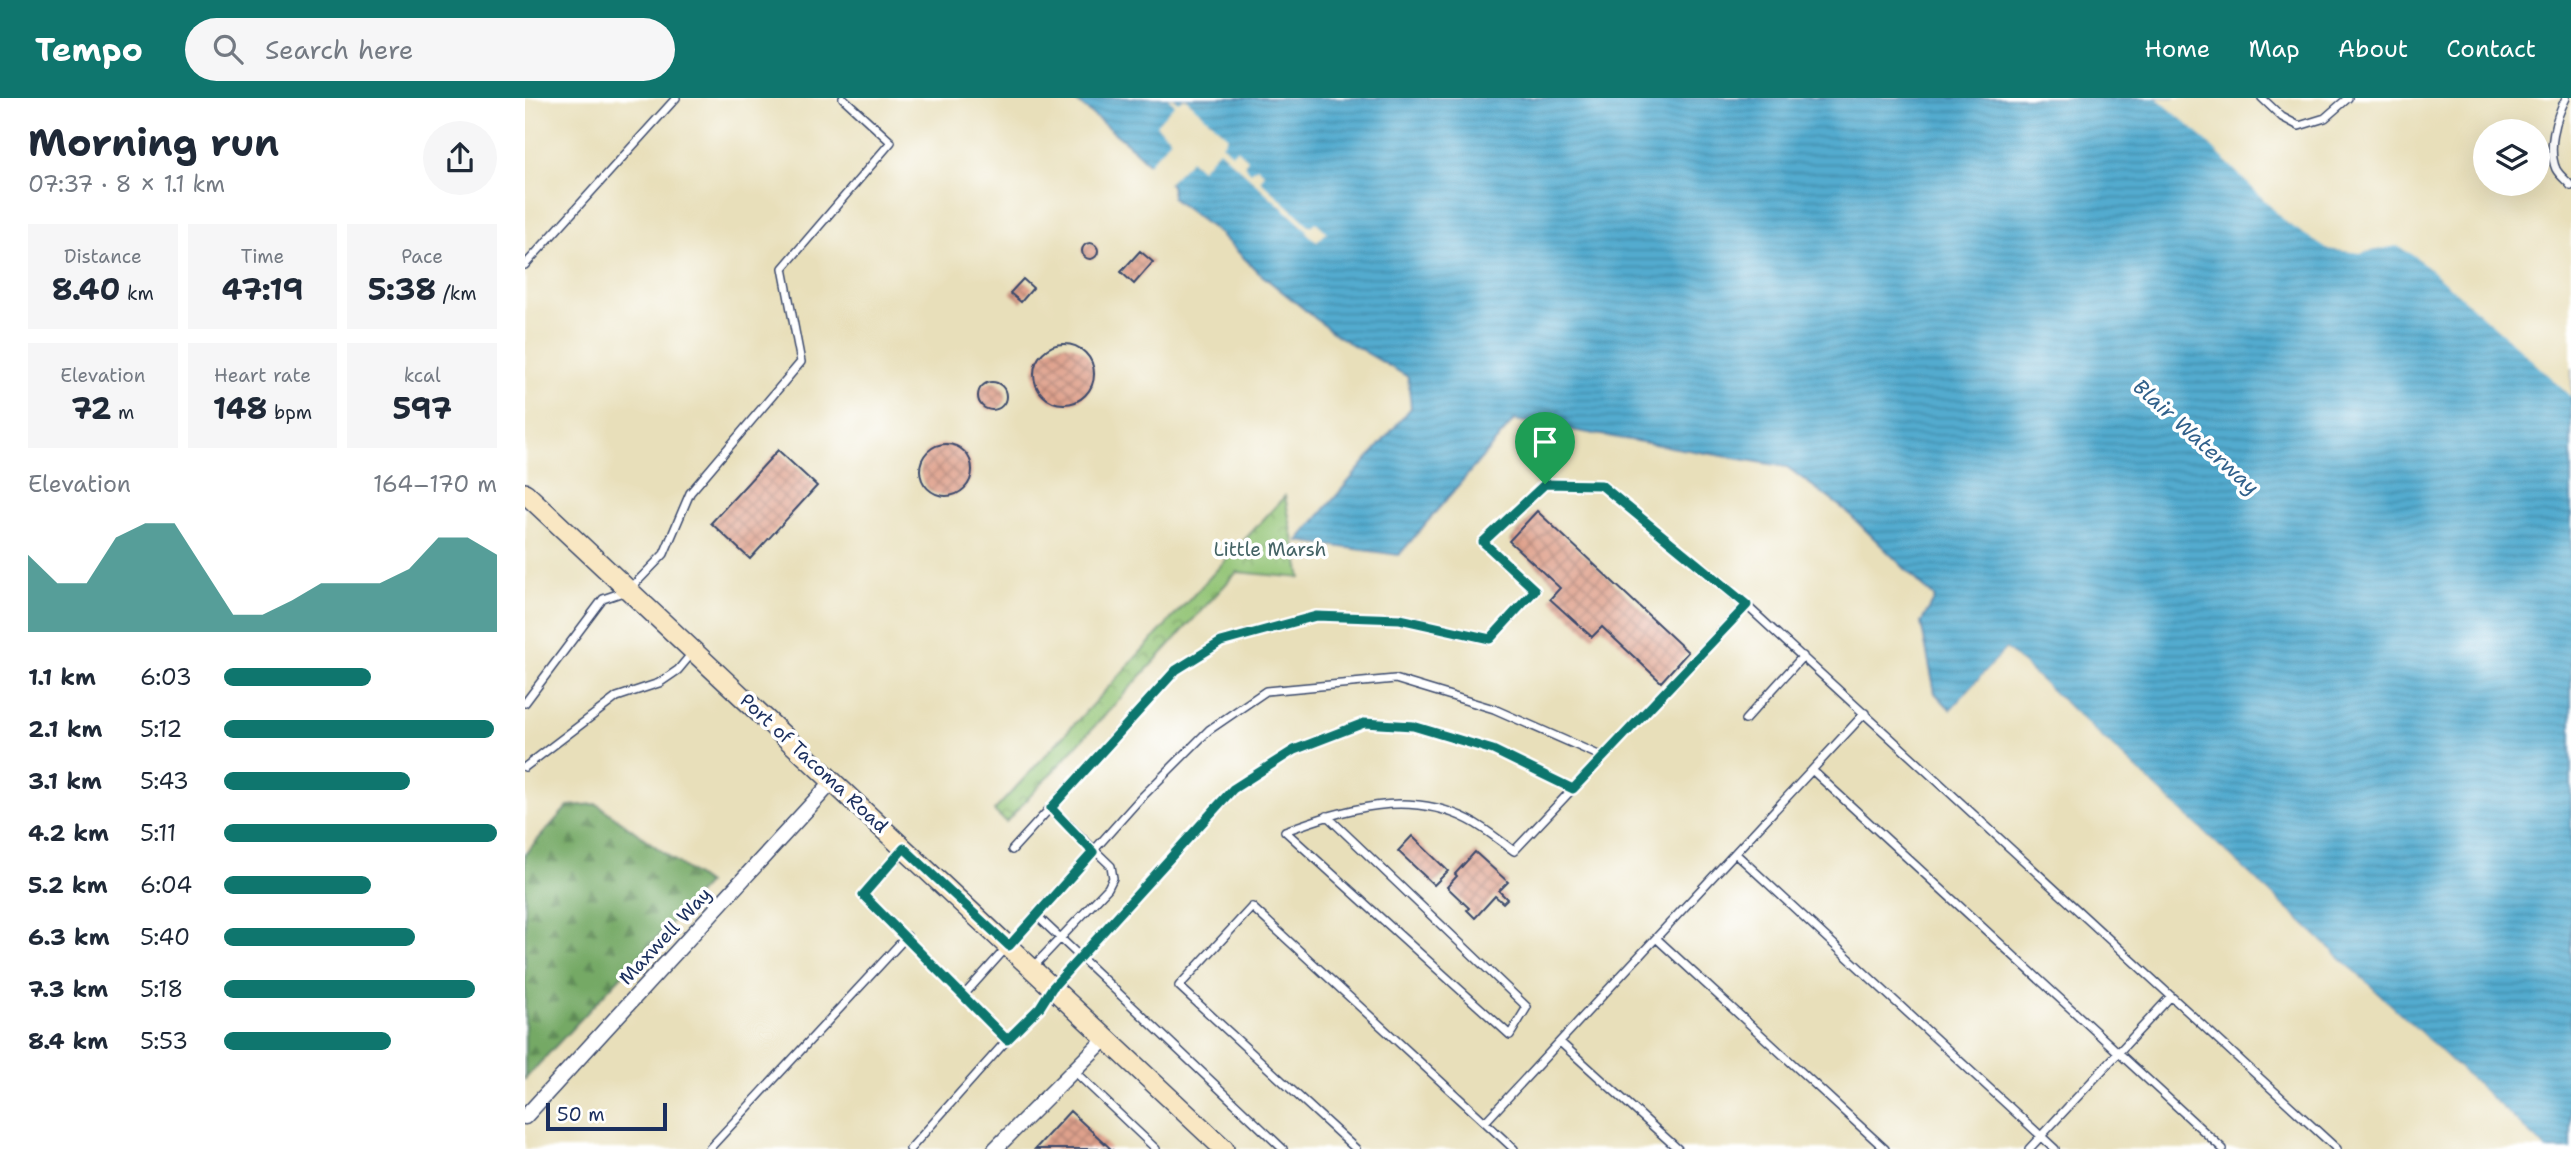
<!DOCTYPE html>
<html lang="en">
<head>
<meta charset="utf-8">
<style>
  body { margin:0; font-family:"Shantell Sans",sans-serif; background:#f6f6f7; color:#1f2937; height:100vh; display:flex; flex-direction:column; font-size:26px; white-space:nowrap }
  * { box-sizing:border-box; margin:0 }
  p { font-size:23px; color:#747a83 }
  .icon { flex:none; width:38px; height:38px; fill:none; stroke:currentColor; stroke-width:2; stroke-linecap:round; stroke-linejoin:round }
  .map { position:relative; flex:1; overflow:hidden }
  .panel { display:flex; flex-direction:column; background:#fff; width:525px }
  .panel>* { flex:none }
  .tools { position:absolute; left:1948px; top:21px; display:grid; gap:14px }
  .tools a { display:grid; place-items:center; width:77px; height:77px; border-radius:50%; background:#fff; box-shadow:0 7px 28px #0002; font-size:35px }
  .scale { position:absolute; left:21px; bottom:18px; width:121px; box-sizing:border-box; padding-left:7px; border:4px solid #1b2f5e; border-top:0; font-size:19px; line-height:24px; white-space:nowrap; color:#1b2f5e; -webkit-text-stroke:5px #fff; paint-order:stroke }
  .pin { position:absolute; display:grid; place-items:center; width:60px; height:60px; color:#fff; margin:-72px -30px; border-radius:50% 50% 50% 0; rotate:-45deg; box-shadow:0 0 7px #0007 }
  .pin .icon { rotate:45deg }
  .round { display:grid; place-items:center; flex:none; width:74px; height:74px; border-radius:37px; background:#f6f6f7 }
  .headline { display:flex; align-items:center; justify-content:space-between; height:119px; padding:0 28px }
  h1 { font-size:38px; font-weight:700; line-height:52px }
  .stats { display:grid; grid-template-columns:repeat(3,1fr); gap:10px; height:119px; padding:7px 28px }
  .stats div { display:grid; align-content:center; border-radius:0px; background:#f6f6f7; text-align:center }
  .stats b { font-size:30px; font-weight:700 }
  .stats small { font-size:19px; font-weight:400 }
  .stats p { font-size:19px }
  .chart { height:196px; padding:14px 28px }
  .chart p { display:flex; justify-content:space-between }
  .chart svg { width:100%; height:126px; margin-top:7px; fill:#0f766e; opacity:.7 }
  ul { padding:0 28px; list-style:none; font-size:23px }
  li { display:grid; grid-template-columns:112px 84px 1fr; align-items:center; height:52px }
  li i { height:18px; border-radius:9px; background:#0f766e }
  header { display:flex; align-items:center; gap:42px; box-sizing:border-box; height:98px; padding:0 35px; background:#0f766e; color:#fff }
  header strong { font-size:33px }
  nav { display:flex; gap:38px; margin-inline-start:auto; font-size:24px }
  .search { width:490px; height:63px; background:#f6f6f7; display:flex; align-items:center; gap:18px; box-sizing:border-box; padding:0 24px; border-radius:38px; color:#747a83; font-size:26px }
  main { display:flex; flex:1; min-height:0 }
  .map>svg:first-child { display:block }
  .forest { fill:url(#forest-firs); stroke:#486c62; stroke-width:2 }
  .park { fill:url(#park-crowns); stroke:#567968; stroke-width:2 }
  .water { fill:url(#water-rules); stroke:#366d96; stroke-width:2 }
  .pier { fill:#e8dfba }
  .building { fill:url(#building-cross-hatch) }
  .lines { fill:none; stroke-linecap:round; stroke-linejoin:round }
  .service-casing { stroke:#3a496c; stroke-width:10 }
  .minor-casing { stroke:#3a496c; stroke-width:17 }
  .secondary-casing { stroke:#3a496c; stroke-width:22 }
  .service { stroke:#fff; stroke-width:7 }
  .minor { stroke:#fff; stroke-width:14 }
  .secondary { stroke:#f9e7c3; stroke-width:19 }
  .route-casing { stroke:#fff; stroke-width:14 }
  .route { stroke:#0f766e; stroke-width:9 }
  .labels { text-anchor:middle; dominant-baseline:central; stroke-width:7; stroke-linejoin:round; paint-order:stroke }
  .park-label { font-size:19px; fill:#446365; stroke:#fff }
  .street-label { font-size:19px; fill:#1b2f5e; stroke:#fff }
  .water-label { font-size:21px; font-style:italic; fill:#31618b; stroke:#fff }
</style>
</head>
<body>
<header>
<strong>Tempo</strong>
<div class="search"><svg class="icon" aria-label="search" viewBox="0 0 24 24"><circle cx="10" cy="10" r="6"/><path d="M15 15l6 6"/></svg>Search here</div>
<nav><a>Home</a><a>Map</a><a>About</a><a>Contact</a></nav>
</header>
<main>
<section class="panel">
<div class="headline"><div><h1>Morning run</h1><p>07:37 · 8 × 1.1 km</p></div><a class="round"><svg class="icon" aria-label="share" viewBox="0 0 24 24"><path d="M12 15V3M7 8l5-5 5 5M5 13v7h14v-7"/></svg></a></div>
<div class="stats">
<div><p>Distance</p><b>8.40<small> km</small></b></div>
<div><p>Time</p><b>47:19</b></div>
<div><p>Pace</p><b>5:38<small> /km</small></b></div>
</div>
<div class="stats">
<div><p>Elevation</p><b>72<small> m</small></b></div>
<div><p>Heart rate</p><b>148<small> bpm</small></b></div>
<div><p>kcal</p><b>597</b></div>
</div>
<div class="chart"><p><span>Elevation</span>164–170 m</p>
<svg viewBox="0 0 160 44" preserveAspectRatio="none"><path d="M0 44V17L10 27L20 27L30 11L40 6L50 6L60 22L70 38L80 38L90 33L100 27L110 27L120 27L130 22L140 11L150 11L160 17V44z"/></svg>
</div>
<ul>
<li><b>1.1 km</b>6:03<i style="width:54%"></i></li>
<li><b>2.1 km</b>5:12<i style="width:99%"></i></li>
<li><b>3.1 km</b>5:43<i style="width:68%"></i></li>
<li><b>4.2 km</b>5:11<i style="width:100%"></i></li>
<li><b>5.2 km</b>6:04<i style="width:54%"></i></li>
<li><b>6.3 km</b>5:40<i style="width:70%"></i></li>
<li><b>7.3 km</b>5:18<i style="width:92%"></i></li>
<li><b>8.4 km</b>5:53<i style="width:61%"></i></li>
</ul>
</section>
<div class="map">
<svg width="2046" height="1051" viewBox="0 0 2046 1051">
  <defs>
    <pattern id="forest-firs" width="22" height="20" patternUnits="userSpaceOnUse" patternTransform="scale(1.75)"><rect width="22" height="20" fill="#74a965"/><path d="M5 1l3.5 6h-7zM16 11l3.5 6h-7z" fill="#5e8a56"/></pattern>
    <pattern id="park-crowns" width="20" height="18" patternUnits="userSpaceOnUse" patternTransform="scale(1.75)"><rect width="20" height="18" fill="#91c373"/><path d="M2 6a3 3 0 1 1 6 0M12 15a3 3 0 1 1 6 0" fill="none" stroke="#769f62"/></pattern>
    <pattern id="water-rules" width="6" height="5" patternUnits="userSpaceOnUse" patternTransform="scale(1.75)"><rect width="6" height="5" fill="#52abcf"/><path d="M0 2.5h6" fill="none" stroke="#438cab"/></pattern>
    <pattern id="building-cross-hatch" width="8" height="8" patternUnits="userSpaceOnUse" patternTransform="scale(1.75)"><rect width="8" height="8" fill="#dfa18c"/><path d="M0 0l8 8M0 8l8-8" fill="none" stroke="#b48476"/></pattern>
  </defs>
  <rect width="100%" height="100%" fill="#fff"/>
  <filter id="ink" filterUnits="userSpaceOnUse"><feTurbulence type="fractalNoise" baseFrequency=".0143" numOctaves="2"/><feDisplacementMap in="SourceGraphic" scale="14" xChannelSelector="R" yChannelSelector="G"/><feConvolveMatrix kernelMatrix="1 2 1 2 8 2 1 2 1" color-interpolation-filters="sRGB"/></filter>
  <filter id="wash" filterUnits="userSpaceOnUse"><feTurbulence type="fractalNoise" baseFrequency=".00686" numOctaves="4" result="noise"/><feDisplacementMap in="SourceGraphic" scale="28" xChannelSelector="R" yChannelSelector="G"/><feGaussianBlur stdDeviation="1.57" result="paint"/><feColorMatrix in="noise" values="0 0 0 0 0 0 0 0 0 0 0 0 0 0 0 0 0 1.4 0 .05"/><feComposite in="paint" operator="in"/></filter>
  <g filter="url(#wash)">
    <rect width="100%" height="100%" fill="#e8dfba"/>
    <path class="forest" d="M72 706 182 786 0 981V756L43 708Z"/>
    <path class="park" d="M760 398 776 480 712 474 481 724 469 713Z"/>
    <path class="water" d="M547 0H1650L1789 117 1826 135 1858 128 2046 271V1051H2021L1481 551 1426 612 1410 595 1396 525 1410 500 1320 412 1262 369 989 322 874 457 773 443 886 310 883 279 811 237 733 174 695 136 648 101 646 87 602 45Z"/>
    <path class="pier" d="M643 0H648L653 4 660 0 703 39 697 46 707 55 712 51 723 61 719 67 726 74 732 69 740 76 735 82 786 129 791 124 802 134 792 144 781 134 782 132 694 52 676 71 666 62 641 87 621 69 646 41 631 27 650 6Z
      M1632 0H1655L1676 17 1724 46 1791 114 1827 132 1858 125 1896 136 2004 227 2046 267V299L1993 249 1890 158 1872 148 1835 155 1802 151 1762 125 1676 38Z
      M1481 551 2021 1051H2016L1481 556 1428 614 1426 612Z"/>
    <g id="blocks">
      <path class="building" d="M557 153a8 8 0 1 1 16 0a8 8 0 1 1-16 0Z
        M615 153 628 164 609 186 596 174Z
        M498 181 508 190 496 204 485 195Z
        M509 276a30 30 0 1 1 60 0a30 30 0 1 1-60 0Z
        M453 298a14 14 0 1 1 28 0a14 14 0 1 1-28 0Z
        M395 372a26 26 0 1 1 52 0a26 26 0 1 1-52 0Z
        M253 352 292 388 225 461 186 425Z
        M1012 413 1163 554 1136 584 1077 529 1067 539 1025 501 1035 490 984 443Z
        M887 738 923 773 909 787 873 753Z
        M950 754 983 784 974 793 982 801 978 805 970 798 950 820 942 812 944 810 922 789 932 778 930 776Z
        M545 1013 586 1051H510Z"/>
    </g>
  </g>
  <g filter="url(#ink)">
    <use href="#blocks" fill-opacity="0" stroke="#3a496c" stroke-width="2"/>
    <g class="lines">
      <g class="service-casing">
        <path id="service" d="M1737 0 1757 19 1774 28 1800 20 1823 0
          M2041 0C2031 19 2022 50 2031 71 2034 77 2042 83 2046 88
          M0 167 151 0
          M0 605 78 501 104 492 139 456 165 395 276 264 258 170 366 44 318 0
          M1220 622 1278 558
          M0 669 92 599 134 585 153 572 168 554
          M1287 672 1698 1051
          M802 718 1002 909 985 937 760 733C821 711 882 691 944 722 960 730 975 743 989 753L1221 507
          M379 751 338 797 482 942 515 909 527 890 708 691 769 652 839 625 888 628 968 652 1048 691
          M487 752 651 572 696 544 791 518 875 521 965 541 1010 492 958 444 1020 386 1076 387 1221 507 1812 1051
          M1210 755 1530 1051
          M511 817 758 1051
          M1131 840 1360 1051
          M508 869 583 790 588 780 586 768 526 710
          M439 897 613 703 684 632 741 593 870 581 969 611 1078 659
          M1035 944 1153 1051
          M549 973 631 1051
          M960 1024 1340 615
          M184 1051 382 838
          M385 1051 482 942
          M831 1051 654 888 727 809 989 1051
          M1504 1051 1646 898"/>
      </g>
      <g class="minor-casing">
        <path id="minor" d="M0 1019 308 683
          M470 1051 581 940"/>
      </g>
      <g class="secondary-casing">
        <path id="secondary" d="M0 395 699 1051"/>
      </g>
      <use href="#service" class="service"/>
      <use href="#minor" class="minor"/>
      <use href="#secondary" class="secondary"/>
    </g>
  </g>
  <g class="lines" filter="url(#ink)">
    <g class="route-casing">
      <path id="route" d="M1020 386 1076 387 1222 507 1048 691 968 652 888 628 839 625 769 652 708 691 527 890 515 909 482 942 338 797 379 750 484 848 568 754 526 710 651 572 696 544 791 518 875 521 965 541 1010 492 958 444Z"/>
    </g>
    <use href="#route" class="route"/>
  </g>
  <g class="labels">
    <g class="park-label">
      <text x="745" y="451">Little Marsh</text>
    </g>
    <g class="street-label">
      <text transform="translate(289 665) rotate(43)">Port of Tacoma Road</text>
      <text transform="translate(140 838) rotate(-47)">Maxwell Way</text>
    </g>
    <g class="water-label">
      <text transform="translate(1671 339) rotate(42)">Blair Waterway</text>
    </g>
  </g>
</svg>
<div class="tools">
<a><svg class="icon" aria-label="layers" viewBox="0 0 24 24"><path d="M12 4l9 5-9 5-9-5zM3 14l9 5 9-5"/></svg></a>
</div>
<div class="scale">50 m</div>
<div class="pin" style="left:1020px;top:386px;background:#1e9e55"><svg class="icon" aria-label="arrive" viewBox="0 0 24 24"><path d="M6 21V4h12l-3 4 3 4H6"/></svg></div>
</div>
</main>
</body>
</html>
